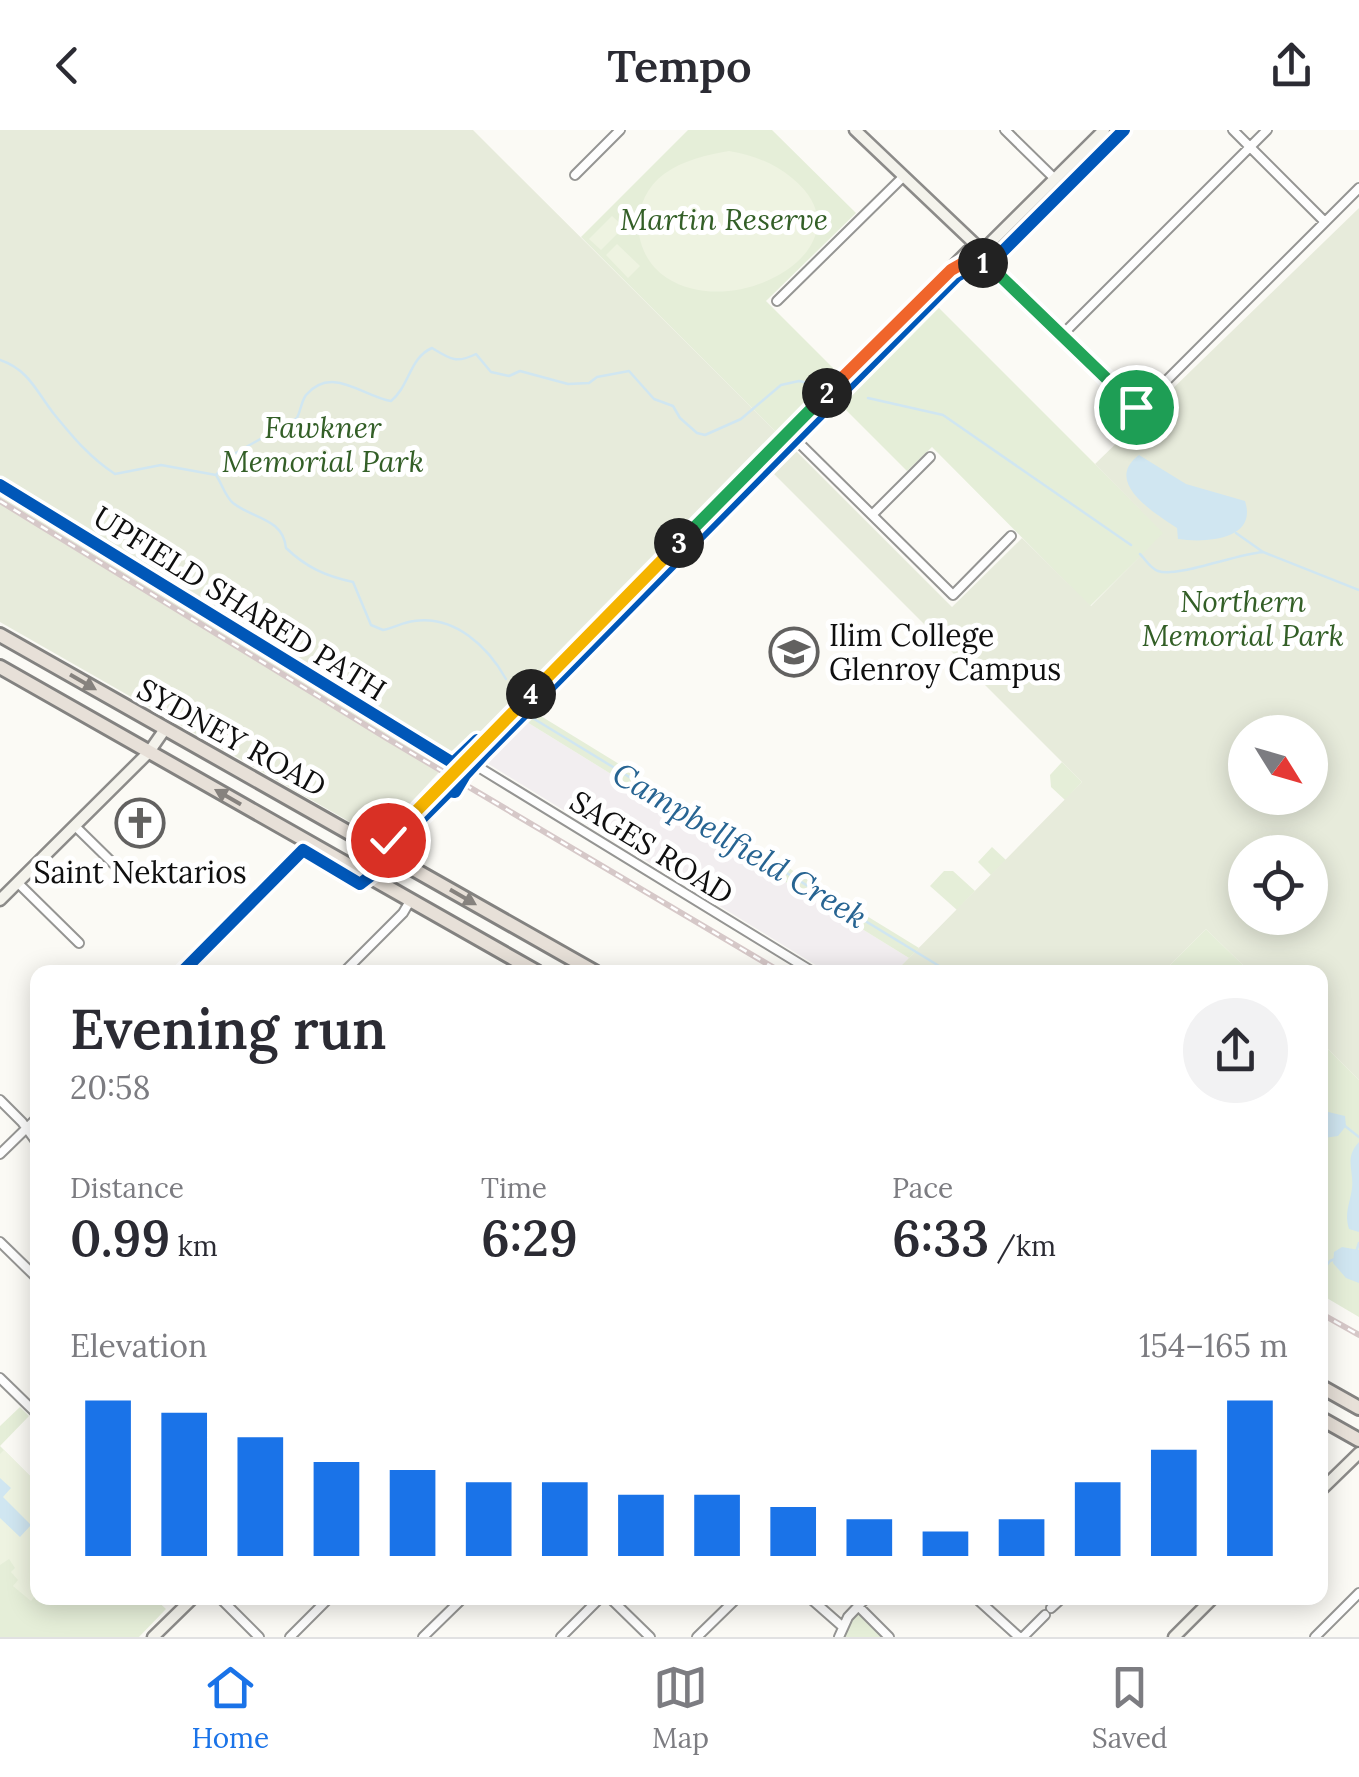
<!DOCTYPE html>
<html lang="en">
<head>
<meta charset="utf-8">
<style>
  body { margin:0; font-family:Lora,serif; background:#f2f2f3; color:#2b2b33; height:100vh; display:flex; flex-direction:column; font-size:38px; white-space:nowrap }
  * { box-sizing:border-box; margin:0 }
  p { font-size:32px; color:#7c7c81 }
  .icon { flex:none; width:55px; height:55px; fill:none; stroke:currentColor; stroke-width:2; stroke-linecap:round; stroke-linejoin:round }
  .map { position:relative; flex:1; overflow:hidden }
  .details { position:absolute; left:30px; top:835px; width:1298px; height:640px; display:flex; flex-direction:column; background:#fff; border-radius:20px; box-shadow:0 5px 25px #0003 }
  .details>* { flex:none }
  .needle { width:65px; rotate:127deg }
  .buttons { position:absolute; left:1228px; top:585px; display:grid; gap:20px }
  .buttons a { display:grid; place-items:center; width:100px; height:100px; border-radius:50%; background:#fff; box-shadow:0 5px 25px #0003; font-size:50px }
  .pin { position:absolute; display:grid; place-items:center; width:85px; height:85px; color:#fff; margin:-42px; border:5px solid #fff; border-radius:50%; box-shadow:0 2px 10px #0007 }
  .km { position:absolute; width:50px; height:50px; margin:-25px; border-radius:50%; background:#222; color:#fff; font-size:28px; line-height:50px; text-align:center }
  .round { display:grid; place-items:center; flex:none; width:105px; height:105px; border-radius:52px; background:#f2f2f3 }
  .headline { display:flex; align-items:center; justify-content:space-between; height:170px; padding:0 40px }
  h1 { font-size:55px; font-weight:600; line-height:75px }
  .metrics { display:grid; grid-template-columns:repeat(3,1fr); gap:15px; height:170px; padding:10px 40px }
  .metrics div { display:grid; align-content:center }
  .metrics b { font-size:50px; font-weight:600 }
  .metrics small { font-size:28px; font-weight:400 }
  .metrics p { font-size:28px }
  .chart { height:280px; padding:20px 40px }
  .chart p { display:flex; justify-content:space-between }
  .chart svg { width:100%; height:180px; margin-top:10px; stroke:#1a73e8; stroke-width:6 }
  header { display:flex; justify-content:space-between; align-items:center; height:130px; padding:0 40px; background:#fff; font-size:45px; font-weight:600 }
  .menu { display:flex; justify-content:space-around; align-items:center; height:140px; border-top:2px solid #e1e1e2; background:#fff; font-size:28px; color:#7c7c81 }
  .menu a { display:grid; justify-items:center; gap:5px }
  .menu .active { color:#1a73e8 }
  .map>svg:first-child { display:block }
  .industrial { fill:#f2eef0 }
  .green { fill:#e5eed8 }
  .cemetery { fill:#e7ebdb; fill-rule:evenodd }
  .pitch { fill:#eef3e1 }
  .water { fill:#d0e6f1 }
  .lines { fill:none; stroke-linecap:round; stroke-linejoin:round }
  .stream { stroke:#d0e6f1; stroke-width:2.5 }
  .street-casing { stroke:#959593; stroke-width:12 }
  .secondary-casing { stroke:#8c8b89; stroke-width:15 }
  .highway-casing { stroke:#838280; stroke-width:18 }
  .street { stroke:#fefefe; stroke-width:8 }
  .secondary { stroke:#f4f3ec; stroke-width:10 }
  .highway { stroke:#e7e0d8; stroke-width:12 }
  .rail-casing { stroke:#d6c8c8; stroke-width:6 }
  .rail { stroke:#fff; stroke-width:2.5; stroke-dasharray:8; stroke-linecap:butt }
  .cycleway-casing { stroke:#fff; stroke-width:19 }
  .cycleway { stroke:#0057b8; stroke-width:12 }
  .oneway { fill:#86827e }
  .split-1-casing { stroke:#fff; stroke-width:20 }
  .split-2-casing { stroke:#fff; stroke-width:20 }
  .split-3-casing { stroke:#fff; stroke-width:20 }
  .split-4-casing { stroke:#fff; stroke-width:20 }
  .split-5-casing { stroke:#fff; stroke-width:20 }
  .split-1 { stroke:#22a559; stroke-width:12 }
  .split-2 { stroke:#f0652b; stroke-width:12 }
  .split-3 { stroke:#22a559; stroke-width:12 }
  .split-4 { stroke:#f5b400; stroke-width:12 }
  .split-5 { stroke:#f5b400; stroke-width:12 }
  .labels { text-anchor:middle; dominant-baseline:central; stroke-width:10; stroke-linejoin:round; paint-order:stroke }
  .park-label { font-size:30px; font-style:italic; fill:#335f27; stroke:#fff }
  .street-label { font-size:30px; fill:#0f0f0f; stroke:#fff }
  .poi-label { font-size:30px; fill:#0f0f0f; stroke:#fff; text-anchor:start }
  .water-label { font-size:32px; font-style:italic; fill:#276492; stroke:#fff }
</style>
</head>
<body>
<header><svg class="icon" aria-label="back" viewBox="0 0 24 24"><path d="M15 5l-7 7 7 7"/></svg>Tempo<svg class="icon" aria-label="share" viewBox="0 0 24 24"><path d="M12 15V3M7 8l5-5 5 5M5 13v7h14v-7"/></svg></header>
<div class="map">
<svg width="1359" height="1507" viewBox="0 0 1359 1507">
  <rect width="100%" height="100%" fill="#fbfaf5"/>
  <path class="industrial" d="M522 589 909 828 901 836 908 842H827L487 633 486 625Z"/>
  <path class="green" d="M688 0H772L856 83 766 171 834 239 777 303 581 107Z
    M934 173 1164 403 1090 476 932 317 907 341 836 270Z
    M531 580 919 818 909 828 522 589Z
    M1062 632 1082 652 1065 670 1051 657 1050 645Z
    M992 717 1006 730 991 745 978 732Z
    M944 741H953L975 761 957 780 930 756Z
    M1206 799 1250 842H1163Z
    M1320 911 1359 950V1187L1320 1164Z
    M20 1277 29 1286 0 1316V1296Z
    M0 1316 37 1353 38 1468H154L166 1479 139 1507H0Z
    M859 1483 863 1485 885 1507H842L846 1495Z"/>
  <path class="cemetery" d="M0 0H473L777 303 454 631 450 630 387 699 371 704 0 492Z
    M1359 78V950L1320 911V842H1250L1206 799 1163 842H908L901 836 1082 652 769 339 791 316 952 477 1022 408 1091 476 1163 403 1095 334ZM1245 602H1310V668H1245ZM1245 722H1310V788H1245Z"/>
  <path class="pitch" d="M729 21C753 25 774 33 792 48 874 114 738 194 667 148 630 124 629 70 664 44 683 30 707 25 729 21Z
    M612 86 624 97 601 120 589 109Z
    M617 114 640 136 628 148 606 125Z
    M4 1320 37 1353V1464L31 1471 13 1456 18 1450 11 1442 15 1438 9 1429 0 1435V1324Z"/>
  <path class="water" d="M1139 325 1186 354 1245 371C1258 411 1204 413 1178 409L1177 398C1153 382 1103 352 1139 325Z
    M1320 980 1345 986 1346 996 1338 1006 1324 1008C1321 1014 1323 1038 1320 1050Z
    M1359 1012V1102L1349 1099C1344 1083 1350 1074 1352 1058 1354 1040 1344 1028 1359 1012Z
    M1342 1117 1359 1120V1153L1346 1148 1333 1133 1334 1122Z
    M0 1348 11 1358 3 1367 31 1395 20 1407 0 1388Z"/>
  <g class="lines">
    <path class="stream" d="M0 230C29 240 36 261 54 284 73 307 90 328 115 344L161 335 216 345 234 324 297 288C301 280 301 272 306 265 332 235 362 266 391 271 409 257 410 227 432 218 450 229 456 234 476 224L491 242 509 246 520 241 568 254 589 253 597 247 629 241 654 269 673 276 680 288 697 303 705 305 741 289 781 255 799 251 817 255
      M868 268 943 285 1131 415
      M216 345C222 354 225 366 233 373 253 389 283 388 286 418 306 437 325 446 353 452L371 495 383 500C393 498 404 492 414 491 455 485 488 517 506 549
      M1236 403 1263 422 1359 460
      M1140 424C1146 430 1150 438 1158 441 1177 448 1236 424 1263 422
      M531 587 949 842
      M1345 996 1359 1007
      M1356 1122 1359 1113
      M1320 1143 1330 1131 1337 1128"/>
    <g class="street-casing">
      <path id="street" d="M1005 0 1055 49
        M1233 0 1325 92
        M575 45 620 0
        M981 123 1061 206 1136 277 1144 273 1359 58
        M975 128 993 137
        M777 171 903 47
        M1061 206 1267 0
        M788 302 953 465 1011 406
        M872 385 930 327
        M467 630 813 842
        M75 696 129 749
        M18 753 79 813
        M182 842 298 726 307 711
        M344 842 403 783 410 771
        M0 970 22 992 38 1014
        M0 1024 38 987
        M0 1112 38 1149
        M0 1248 38 1285
        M220 1468 259 1507
        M610 1468 650 1507
        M810 1468 843 1497
        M976 1468 1019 1507
        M858 1476 889 1507
        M1051 1478 1062 1468
        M290 1507 329 1468
        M423 1507 463 1468
        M561 1507 600 1468
        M697 1507 737 1468
        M839 1507 848 1487 866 1468
        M1023 1507 1045 1485
        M1315 1507 1359 1463"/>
    </g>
    <g class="secondary-casing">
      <path id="secondary" d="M855 0 976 115
        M981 122 1104 0
        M360 742 378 719 968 121
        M0 770 149 622 165 599
        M1320 1361 1359 1323
        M153 1507 193 1468
        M1174 1507 1213 1468"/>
    </g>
    <g class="highway-casing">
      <path id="highway" d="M0 505 595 842
        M0 537 537 842
        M1320 1256 1359 1278
        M1320 1288 1359 1310"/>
    </g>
    <use href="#street" class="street"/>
    <use href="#secondary" class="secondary"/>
    <use href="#highway" class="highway"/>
    <g class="rail-casing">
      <path id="rail" d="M0 371 388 609 781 842
        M1320 1183 1359 1205"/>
    </g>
    <use href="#rail" class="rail"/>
    <g class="cycleway-casing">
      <path id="cycleway" d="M0 355 453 633 477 610
        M182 842 303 720 360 754 382 737 394 716 449 661 455 662 465 645 485 623 957 146 968 140 983 141 1124 0"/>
    </g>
    <use href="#cycleway" class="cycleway"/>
  </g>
  <defs><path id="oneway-solid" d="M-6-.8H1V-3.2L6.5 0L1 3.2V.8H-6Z" transform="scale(2.5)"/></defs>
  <g class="oneway">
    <use href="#oneway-solid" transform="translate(83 552) rotate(30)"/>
    <use href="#oneway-solid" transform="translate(228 667) rotate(-150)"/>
    <use href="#oneway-solid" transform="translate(463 767) rotate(30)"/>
  </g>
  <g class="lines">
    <g class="split-1-casing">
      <path id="split-1" d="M983 133 992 138 1136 277"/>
    </g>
    <g class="split-2-casing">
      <path id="split-2" d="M827 263 951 140 972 128 983 133"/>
    </g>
    <g class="split-3-casing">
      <path id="split-3" d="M679 413 827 263"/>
    </g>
    <g class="split-4-casing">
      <path id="split-4" d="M531 564 679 413"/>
    </g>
    <g class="split-5-casing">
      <path id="split-5" d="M388 710 531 564"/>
    </g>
    <use href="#split-1" class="split-1"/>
    <use href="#split-2" class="split-2"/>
    <use href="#split-3" class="split-3"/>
    <use href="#split-4" class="split-4"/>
    <use href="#split-5" class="split-5"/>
  </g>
  <defs>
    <g id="school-ring" transform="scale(2.5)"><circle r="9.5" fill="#fff" stroke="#626160" stroke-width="1.5"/><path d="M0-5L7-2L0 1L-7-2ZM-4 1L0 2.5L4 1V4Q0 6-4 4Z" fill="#626160"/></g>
    <g id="church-ring" transform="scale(2.5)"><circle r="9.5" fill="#fff" stroke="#626160" stroke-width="1.5"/><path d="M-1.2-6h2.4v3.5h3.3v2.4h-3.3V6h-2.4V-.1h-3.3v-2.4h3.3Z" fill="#626160"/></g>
  </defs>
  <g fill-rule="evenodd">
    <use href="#school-ring" x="794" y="522"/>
    <use href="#church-ring" x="140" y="693"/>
  </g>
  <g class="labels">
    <g class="park-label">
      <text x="724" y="89">Martin Reserve</text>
      <text x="323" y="297">Fawkner<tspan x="323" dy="34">Memorial Park</tspan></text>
      <text x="1243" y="471">Northern<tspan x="1243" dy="34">Memorial Park</tspan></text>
    </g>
    <g class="street-label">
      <text transform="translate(240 473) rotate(32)">UPFIELD SHARED PATH</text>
      <text transform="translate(232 607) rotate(29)">SYDNEY ROAD</text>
      <text transform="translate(652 717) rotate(32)">SAGES ROAD</text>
    </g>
    <g class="poi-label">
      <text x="829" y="505">Ilim College<tspan x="829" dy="34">Glenroy Campus</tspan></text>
      <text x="140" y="742" text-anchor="middle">Saint Nektarios</text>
    </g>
    <g class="water-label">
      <text transform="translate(740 715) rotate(31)">Campbellfield Creek</text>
    </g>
  </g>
</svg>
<div class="buttons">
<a><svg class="needle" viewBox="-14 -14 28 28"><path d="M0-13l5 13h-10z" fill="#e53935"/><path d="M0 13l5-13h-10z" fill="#7c7c81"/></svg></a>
<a><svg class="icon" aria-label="locate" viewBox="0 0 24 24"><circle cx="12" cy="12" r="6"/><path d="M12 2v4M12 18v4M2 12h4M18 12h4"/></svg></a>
</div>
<div class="pin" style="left:1136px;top:277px;background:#1e9e55"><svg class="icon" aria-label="arrive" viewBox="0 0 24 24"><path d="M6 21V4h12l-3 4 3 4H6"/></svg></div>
<div class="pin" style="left:388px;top:710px;background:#d93025"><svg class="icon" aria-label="check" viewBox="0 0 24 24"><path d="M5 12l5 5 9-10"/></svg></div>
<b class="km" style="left:983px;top:133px">1</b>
<b class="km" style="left:827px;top:263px">2</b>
<b class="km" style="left:679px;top:413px">3</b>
<b class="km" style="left:531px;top:564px">4</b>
<section class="details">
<div class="headline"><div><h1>Evening run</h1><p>20:58</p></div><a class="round"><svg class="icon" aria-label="share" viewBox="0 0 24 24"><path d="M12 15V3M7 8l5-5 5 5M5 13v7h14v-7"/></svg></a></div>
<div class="metrics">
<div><p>Distance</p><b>0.99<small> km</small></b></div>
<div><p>Time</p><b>6:29</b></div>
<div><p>Pace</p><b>6:33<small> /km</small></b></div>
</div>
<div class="chart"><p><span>Elevation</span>154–165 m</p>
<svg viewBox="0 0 160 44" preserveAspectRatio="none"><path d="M5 44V6M15 44V9M25 44V15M35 44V21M45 44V23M55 44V26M65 44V26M75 44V29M85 44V29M95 44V32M105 44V35M115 44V38M125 44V35M135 44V26M145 44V18M155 44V6"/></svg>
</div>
</section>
</div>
<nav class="menu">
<a class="active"><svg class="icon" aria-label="home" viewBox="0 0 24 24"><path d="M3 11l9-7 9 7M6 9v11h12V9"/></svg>Home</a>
<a><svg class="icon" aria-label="map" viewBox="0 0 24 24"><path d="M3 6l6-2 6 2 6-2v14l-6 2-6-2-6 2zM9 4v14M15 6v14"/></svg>Map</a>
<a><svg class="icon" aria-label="saved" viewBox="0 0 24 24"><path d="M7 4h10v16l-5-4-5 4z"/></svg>Saved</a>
</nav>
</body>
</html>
